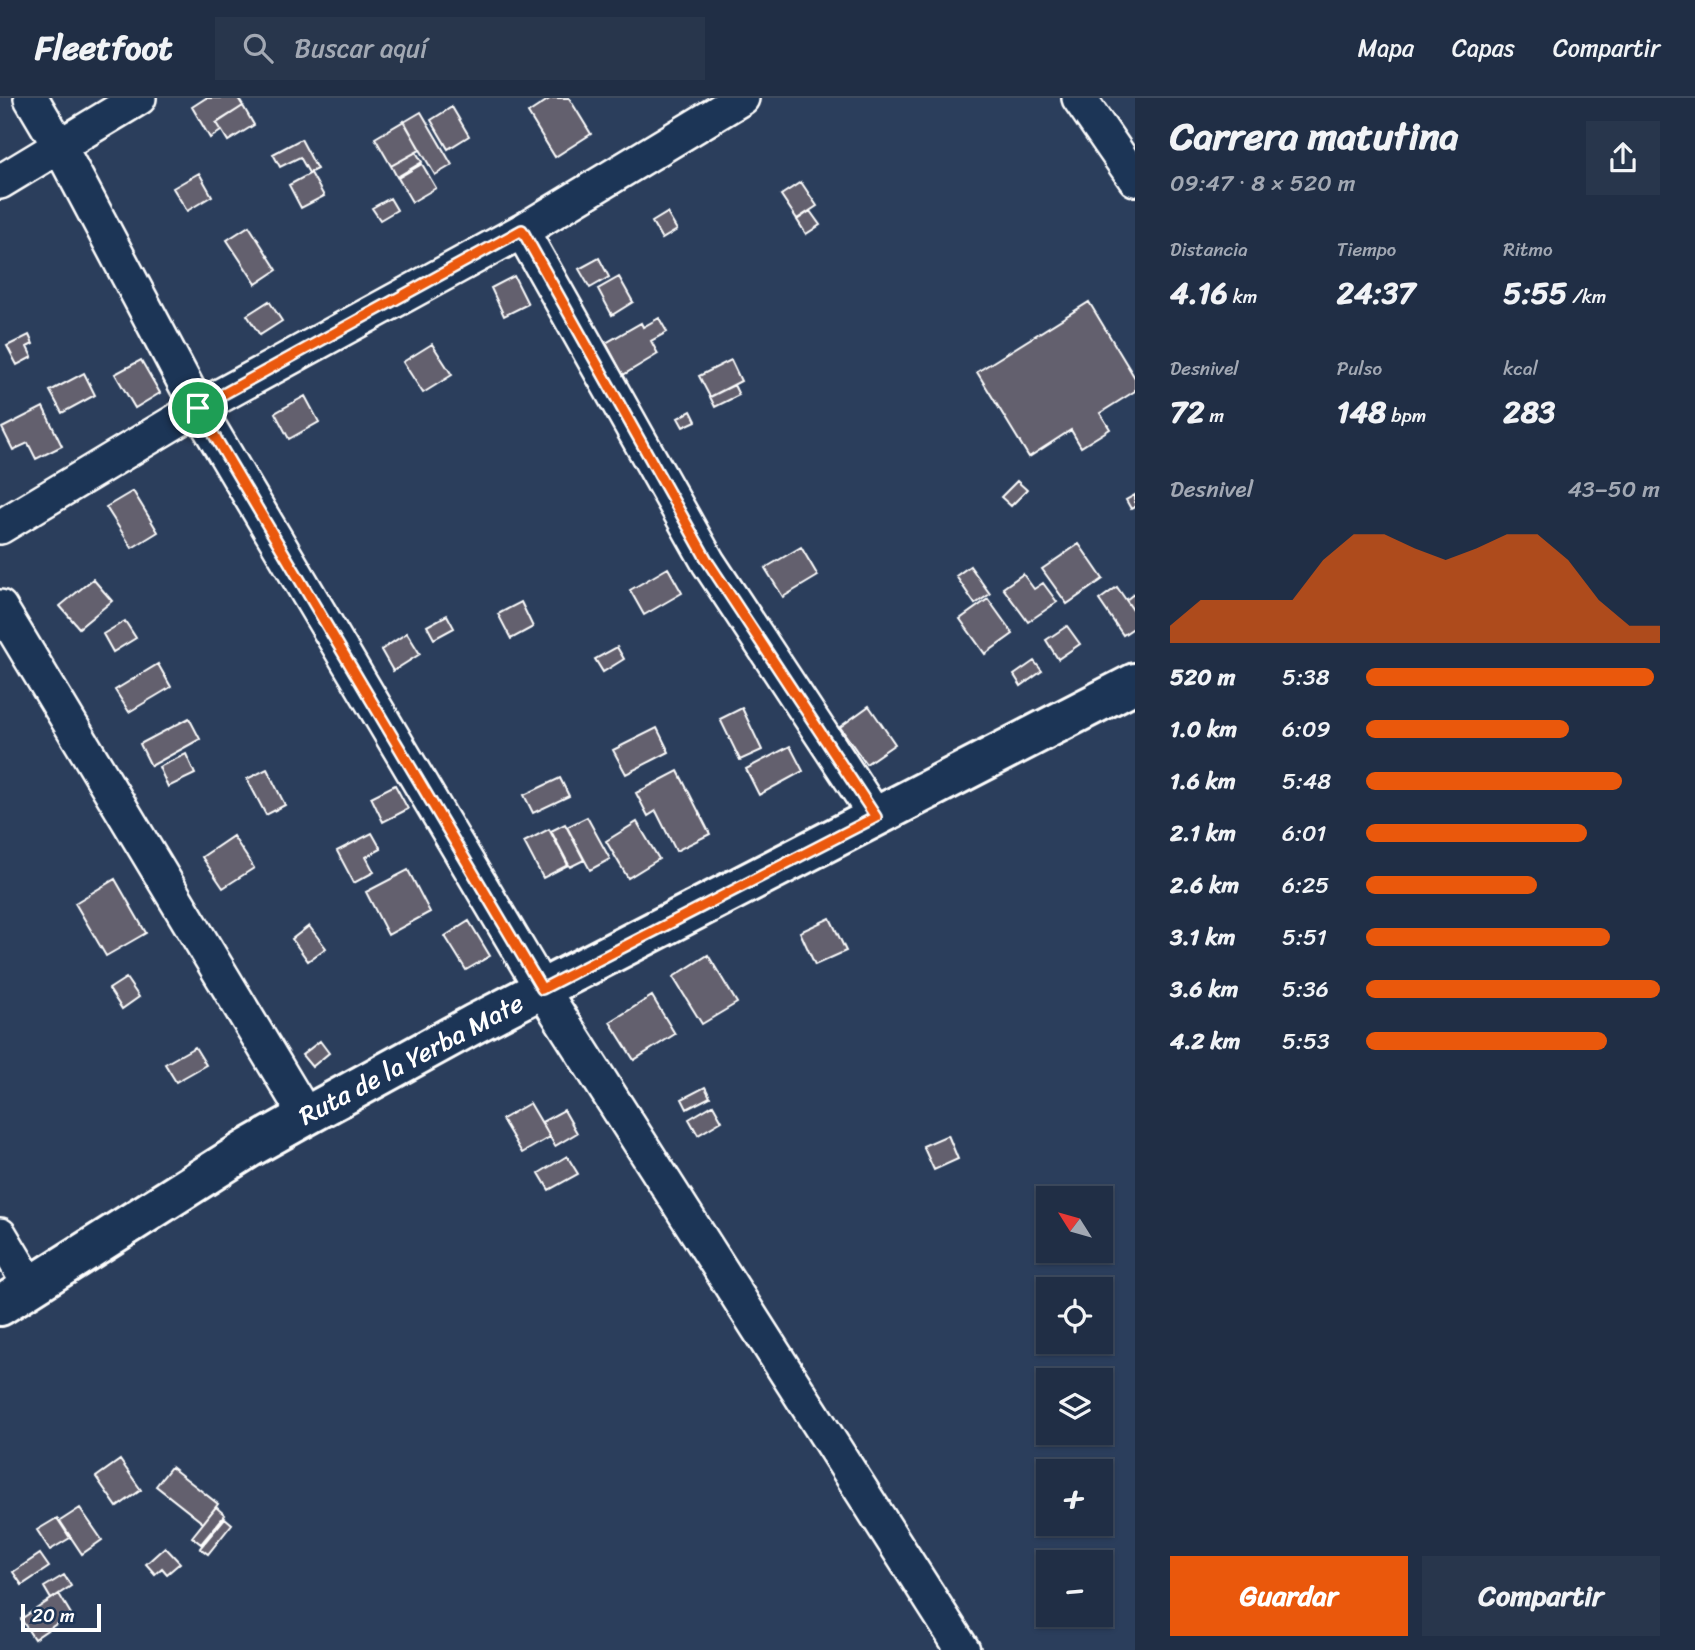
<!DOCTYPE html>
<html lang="es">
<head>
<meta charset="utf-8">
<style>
  body { margin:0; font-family:Sriracha,sans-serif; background:#28364c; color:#f1f3f6; height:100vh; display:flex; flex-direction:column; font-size:26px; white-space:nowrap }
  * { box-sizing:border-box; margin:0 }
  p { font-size:23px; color:#a2a8b3 }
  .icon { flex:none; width:38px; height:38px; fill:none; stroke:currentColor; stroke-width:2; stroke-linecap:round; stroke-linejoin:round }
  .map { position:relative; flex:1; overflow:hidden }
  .sheet { display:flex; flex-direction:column; background:#202e45; width:560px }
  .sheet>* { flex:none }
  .needle { width:46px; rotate:307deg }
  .buttons { position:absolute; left:1036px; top:1088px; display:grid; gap:14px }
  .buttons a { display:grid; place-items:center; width:77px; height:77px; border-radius:0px; background:#202e45; box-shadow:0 2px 5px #0004,0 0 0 2px #3d4a5e; font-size:35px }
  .scale { position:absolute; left:21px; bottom:18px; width:80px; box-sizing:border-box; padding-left:7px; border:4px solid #fff; border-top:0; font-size:19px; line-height:24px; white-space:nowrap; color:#fff; -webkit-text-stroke:5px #1d3557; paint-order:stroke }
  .pin { position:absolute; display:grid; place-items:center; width:60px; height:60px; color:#fff; margin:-30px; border:4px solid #fff; border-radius:50%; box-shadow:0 2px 7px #0007 }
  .round { display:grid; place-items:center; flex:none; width:74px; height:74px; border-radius:0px; background:#28364c }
  .overview { display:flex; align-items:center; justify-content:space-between; height:119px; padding:0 35px }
  h1 { font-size:38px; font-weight:700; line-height:52px }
  .metrics { display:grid; grid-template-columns:repeat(3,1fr); gap:10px; height:119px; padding:7px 35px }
  .metrics div { display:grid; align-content:center }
  .metrics b { font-size:30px; font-weight:700 }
  .metrics small { font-size:19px; font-weight:400 }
  .metrics p { font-size:19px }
  .chart { height:196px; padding:14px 35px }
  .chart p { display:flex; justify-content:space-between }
  .chart svg { width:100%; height:126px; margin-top:7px; fill:#ea580c; opacity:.7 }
  .button { display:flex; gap:14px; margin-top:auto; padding:14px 35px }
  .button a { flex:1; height:80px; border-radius:0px; background:#ea580c; color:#fff; font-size:28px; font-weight:700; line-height:80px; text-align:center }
  .button a+a { background:#28364c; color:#f1f3f6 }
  ul { padding:0 35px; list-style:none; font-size:23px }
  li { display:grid; grid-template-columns:112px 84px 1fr; align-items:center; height:52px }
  li i { height:18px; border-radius:9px; background:#ea580c }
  header { display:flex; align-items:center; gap:42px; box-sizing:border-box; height:98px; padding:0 35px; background:#202e45; border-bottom:2px solid #3d4a5e }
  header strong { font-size:33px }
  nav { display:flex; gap:38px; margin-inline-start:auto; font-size:24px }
  .search { width:490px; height:63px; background:#28364c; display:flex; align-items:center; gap:18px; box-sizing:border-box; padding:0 24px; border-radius:0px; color:#a2a8b3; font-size:26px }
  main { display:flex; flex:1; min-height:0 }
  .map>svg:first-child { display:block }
  .building { fill:#63606e; stroke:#fff; stroke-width:2 }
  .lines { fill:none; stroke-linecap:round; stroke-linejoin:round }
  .street-casing { stroke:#fff; stroke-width:38 }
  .secondary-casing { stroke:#fff; stroke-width:44 }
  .street { stroke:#1d3557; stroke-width:33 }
  .secondary { stroke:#1d3557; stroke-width:38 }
  .route-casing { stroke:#fff; stroke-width:14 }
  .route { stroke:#ea580c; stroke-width:9 }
  .labels { text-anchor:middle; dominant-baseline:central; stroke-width:5; stroke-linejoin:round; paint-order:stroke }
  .street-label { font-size:26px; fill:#fff; stroke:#1d3557 }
</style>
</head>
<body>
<header>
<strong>Fleetfoot</strong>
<div class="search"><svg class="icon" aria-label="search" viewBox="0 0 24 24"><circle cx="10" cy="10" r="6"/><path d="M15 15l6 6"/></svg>Buscar aquí</div>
<nav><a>Mapa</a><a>Capas</a><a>Compartir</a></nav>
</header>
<main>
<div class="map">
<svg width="1135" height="1552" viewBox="0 0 1135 1552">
  <rect width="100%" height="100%" fill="#2b3e5c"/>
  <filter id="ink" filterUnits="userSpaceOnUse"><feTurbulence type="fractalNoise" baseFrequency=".0143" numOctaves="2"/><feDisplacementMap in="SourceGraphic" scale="14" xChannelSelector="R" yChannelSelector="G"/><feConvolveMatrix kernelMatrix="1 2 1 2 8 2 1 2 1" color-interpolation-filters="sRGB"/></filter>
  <g filter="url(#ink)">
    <path class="building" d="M206 0H238L243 8 216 25 221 33 210 40 192 9Z
      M551 0H569L591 36 555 59 528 15Z
      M243 8 254 27 228 43 217 25Z
      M452 9 469 38 448 51 431 22Z
      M421 14 452 67 435 77 404 24Z
      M404 23 420 52 391 68 375 40Z
      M301 41 317 71 309 75 300 59 280 69 273 56Z
      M416 54 422 64 397 79 391 68Z
      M422 66 436 90 412 104 398 80Z
      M199 75 212 98 187 113 173 90Z
      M311 75 324 98 301 110 289 87Z
      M801 84 817 108 797 121 781 97Z
      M390 100 397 112 380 122 372 110Z
      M810 113 820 127 806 136 797 122Z
      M667 115 677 132 662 141 652 124Z
      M249 128 277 172 256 186 227 142Z
      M599 160 609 179 590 190 579 171Z
      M514 178 528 206 504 218 491 190Z
      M619 179 633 204 612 217 598 191Z
      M269 203 282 223 260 237 247 217Z
      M1089 204 1135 280V293L1100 315 1110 331 1081 349 1071 332 1029 359 977 274Z
      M659 220 667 234 651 243 658 256 623 277 606 245 641 225 643 229Z
      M29 237 33 246 27 249 32 259 17 267 7 248Z
      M432 246 452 277 423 295 403 264Z
      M141 262 160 295 135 310 115 276Z
      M731 262 741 283 710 299 699 278Z
      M84 275 95 297 62 315 50 293Z
      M734 287 739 297 715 309 710 299Z
      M305 298 319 324 289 341 275 315Z
      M43 309 62 348 36 361 28 345 13 352 2 330Z
      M691 313 696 323 683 329 678 320Z
      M1017 383 1027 392 1011 408 1001 399Z
      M133 393 158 434 132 450 106 409Z
      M1135 397V409L1131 411 1126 402Z
      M1079 446 1103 481 1067 506 1042 471Z
      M801 449 818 478 783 499 765 470Z
      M970 468 990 496 975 506 956 478Z
      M668 470 682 495 644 517 630 492Z
      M1023 476 1034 491 1043 485 1057 504 1028 524 1003 490Z
      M93 481 112 503 79 530 60 508Z
      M1117 489 1135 515V529L1123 537 1099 502Z
      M1135 495V515L1126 502Z
      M988 501 1013 536 985 556 960 521Z
      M521 504 533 529 511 541 498 516Z
      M447 517 454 530 434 541 427 528Z
      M125 523 136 540 113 554 103 536Z
      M1067 528 1080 546 1058 561 1046 542Z
      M407 535 420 556 393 573 381 552Z
      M617 549 624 561 603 574 595 561Z
      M1034 563 1042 573 1021 588 1014 577Z
      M158 566 171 589 129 614 115 592Z
      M869 608 895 646 866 666 840 629Z
      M742 610 762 652 740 662 720 621Z
      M189 620 200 641 151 668 140 646Z
      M657 630 669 654 626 676 613 652Z
      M790 648 803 673 759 697 746 671Z
      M186 656 195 676 168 689 159 669Z
      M267 671 285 707 266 717 247 681Z
      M678 673 710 736 676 753 656 713 648 718 636 695Z
      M560 680 569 698 533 715 524 697Z
      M395 687 408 711 383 724 371 699Z
      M587 719 610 761 590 772 567 729Z
      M637 724 659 761 628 780 606 743Z
      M565 726 584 762 570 769 551 733Z
      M549 731 568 767 543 780 524 744Z
      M372 735 381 751 366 759 374 774 354 785 337 753Z
      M233 738 254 770 223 790 202 759Z
      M408 772 430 814 388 837 366 794Z
      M115 781 146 835 106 858 75 805Z
      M830 820 846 853 815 867 800 834Z
      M469 823 490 858 466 872 445 838Z
      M309 828 326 850 308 863 292 841Z
      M708 857 737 905 702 926 673 879Z
      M126 880 139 899 122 911 109 891Z
      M652 898 675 936 634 962 610 924Z
      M320 943 329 955 312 969 302 957Z
      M195 949 206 967 176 984 165 966Z
      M705 989 710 999 687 1011 682 1001Z
      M530 1005 550 1039 522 1055 502 1021Z
      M713 1007 722 1023 698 1037 689 1021Z
      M564 1012 577 1035 555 1048 542 1024Z
      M948 1037 958 1061 934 1072 923 1048Z
      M567 1058 578 1076 549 1092 539 1075Z
      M120 1362 141 1392 117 1409 96 1379Z
      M171 1369 218 1406 203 1425 156 1388Z
      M216 1409 225 1417 201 1446 192 1439Z
      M80 1410 102 1442 82 1456 60 1423Z
      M57 1420 70 1440 50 1452 37 1432Z
      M225 1420 232 1426 208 1456 200 1450Z
      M165 1449 180 1465 167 1476 162 1470 155 1476 146 1466Z
      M40 1456 49 1469 22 1487 13 1474Z
      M64 1477 71 1488 51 1501 44 1489Z
      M59 1496 71 1516 34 1541 21 1521Z"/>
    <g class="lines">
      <g class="street-casing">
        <path id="street" d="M31 0 60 49 198 310 542 891 963 1552
          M1079 0 1135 81
          M0 84 139 0
          M522 133 708 464 876 719
          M0 429 198 310 522 133 742 0
          M0 509 306 1018
          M0 1137 31 1189"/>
      </g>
      <g class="secondary-casing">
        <path id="secondary" d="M0 1208 249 1050 306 1018 474 926 1135 585"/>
      </g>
      <use href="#street" class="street"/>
      <use href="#secondary" class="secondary"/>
    </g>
  </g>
  <g class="lines" filter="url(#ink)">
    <g class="route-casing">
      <path id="route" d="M522 132 708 464 876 719 542 891 198 310Z"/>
    </g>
    <use href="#route" class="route"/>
  </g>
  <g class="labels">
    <g class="street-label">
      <text transform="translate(411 961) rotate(-28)">Ruta de la Yerba Mate</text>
    </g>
  </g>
</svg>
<div class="buttons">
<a><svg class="needle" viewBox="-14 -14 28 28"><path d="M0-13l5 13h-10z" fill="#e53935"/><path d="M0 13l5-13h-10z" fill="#a2a8b3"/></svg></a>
<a><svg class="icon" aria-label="locate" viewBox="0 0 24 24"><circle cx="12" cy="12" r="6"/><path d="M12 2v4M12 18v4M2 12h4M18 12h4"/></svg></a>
<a><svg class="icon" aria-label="layers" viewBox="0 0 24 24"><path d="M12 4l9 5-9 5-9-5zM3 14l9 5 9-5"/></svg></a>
<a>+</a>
<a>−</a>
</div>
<div class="scale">20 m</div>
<div class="pin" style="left:198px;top:310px;background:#1e9e55"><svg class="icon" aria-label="arrive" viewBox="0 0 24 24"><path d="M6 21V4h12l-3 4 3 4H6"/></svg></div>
</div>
<section class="sheet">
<div class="overview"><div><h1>Carrera matutina</h1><p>09:47 · 8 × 520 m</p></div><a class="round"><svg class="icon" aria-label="share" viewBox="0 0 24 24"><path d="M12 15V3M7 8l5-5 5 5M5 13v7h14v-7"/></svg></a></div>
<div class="metrics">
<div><p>Distancia</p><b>4.16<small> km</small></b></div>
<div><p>Tiempo</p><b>24:37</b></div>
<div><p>Ritmo</p><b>5:55<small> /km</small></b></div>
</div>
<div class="metrics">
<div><p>Desnivel</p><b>72<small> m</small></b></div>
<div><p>Pulso</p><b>148<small> bpm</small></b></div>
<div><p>kcal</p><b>283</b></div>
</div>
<div class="chart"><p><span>Desnivel</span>43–50 m</p>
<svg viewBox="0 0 160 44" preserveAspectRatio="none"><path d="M0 44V38L10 29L20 29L30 29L40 29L50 15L60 6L70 6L80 11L90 15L100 11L110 6L120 6L130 15L140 29L150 38L160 38V44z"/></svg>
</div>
<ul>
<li><b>520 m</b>5:38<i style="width:98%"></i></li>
<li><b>1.0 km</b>6:09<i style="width:69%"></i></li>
<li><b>1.6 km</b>5:48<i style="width:87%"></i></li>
<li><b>2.1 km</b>6:01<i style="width:75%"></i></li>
<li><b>2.6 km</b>6:25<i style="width:58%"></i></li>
<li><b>3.1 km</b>5:51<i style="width:83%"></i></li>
<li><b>3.6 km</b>5:36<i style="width:100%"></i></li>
<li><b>4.2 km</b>5:53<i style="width:82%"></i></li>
</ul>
<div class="button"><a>Guardar</a><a>Compartir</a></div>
</section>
</main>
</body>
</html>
